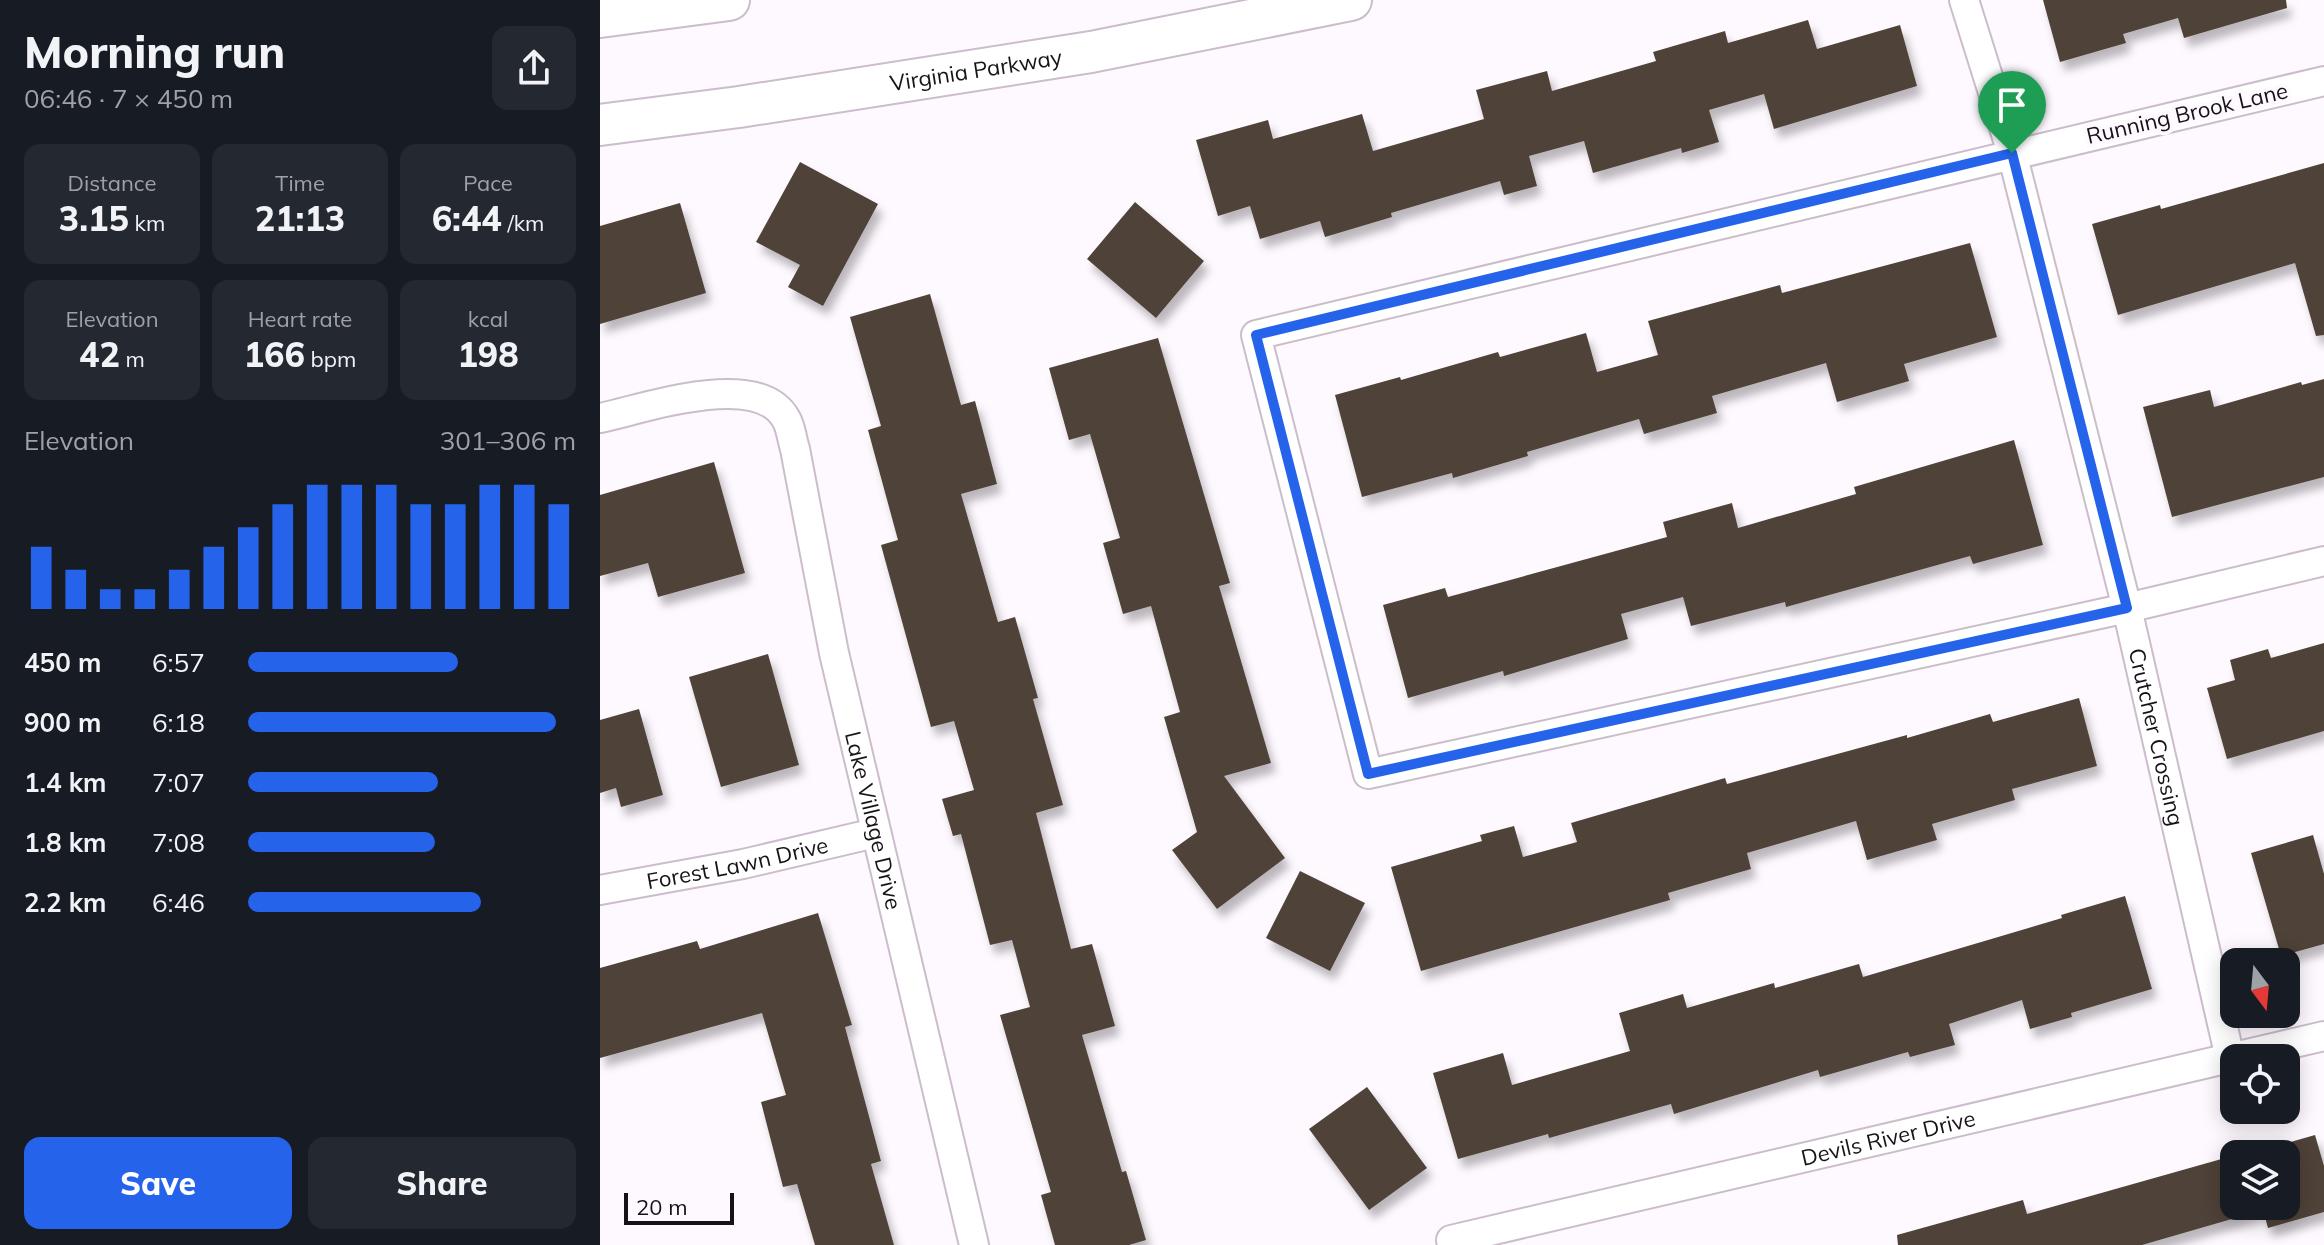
<!DOCTYPE html>
<html lang="en">
<head>
<meta charset="utf-8">
<style>
  body { margin:0; font-family:Mulish,sans-serif; background:#242831; color:#f1f3f6; height:100vh; display:flex; flex-direction:column; font-size:30px; white-space:nowrap }
  * { box-sizing:border-box; margin:0 }
  p { font-size:26px; color:#9ea1a6 }
  .icon { flex:none; width:44px; height:44px; fill:none; stroke:currentColor; stroke-width:2; stroke-linecap:round; stroke-linejoin:round }
  .map { position:relative; flex:1; overflow:hidden }
  .side { display:flex; flex-direction:column; background:#171b24; width:600px }
  .side>* { flex:none }
  .needle { width:52px; rotate:164deg }
  .buttons { position:absolute; left:1620px; top:948px; display:grid; gap:16px }
  .buttons a { display:grid; place-items:center; width:80px; height:80px; border-radius:16px; background:#171b24; box-shadow:0 4px 20px #0003; font-size:40px }
  .scale { position:absolute; left:24px; bottom:20px; width:110px; box-sizing:border-box; padding-left:8px; border:4px solid #171217; border-top:0; font-size:22px; line-height:28px; white-space:nowrap; color:#171217; -webkit-text-stroke:6px #fef8ff; paint-order:stroke }
  .pin { position:absolute; display:grid; place-items:center; width:68px; height:68px; color:#fff; margin:-82px -34px; border-radius:50% 50% 50% 0; rotate:-45deg; box-shadow:0 0 8px #0007 }
  .pin .icon { rotate:45deg }
  .round { display:grid; place-items:center; flex:none; width:84px; height:84px; border-radius:16px; background:#242831 }
  .summary { display:flex; align-items:center; justify-content:space-between; height:136px; padding:0 24px }
  h1 { font-size:44px; font-weight:800; line-height:60px }
  .metrics { display:grid; grid-template-columns:repeat(3,1fr); gap:12px; height:136px; padding:8px 24px }
  .metrics div { display:grid; align-content:center; border-radius:16px; background:#242831; text-align:center }
  .metrics b { font-size:34px; font-weight:800 }
  .metrics small { font-size:22px; font-weight:400 }
  .metrics p { font-size:22px }
  .chart { height:224px; padding:16px 24px }
  .chart p { display:flex; justify-content:space-between }
  .chart svg { width:100%; height:144px; margin-top:8px; stroke:#2563eb; stroke-width:6 }
  .button { display:flex; gap:16px; margin-top:auto; padding:16px 24px }
  .button a { flex:1; height:92px; border-radius:16px; background:#2563eb; color:#fff; font-size:32px; font-weight:800; line-height:92px; text-align:center }
  .button a+a { background:#242831; color:#f1f3f6 }
  ul { padding:0 24px; list-style:none; font-size:26px }
  li { display:grid; grid-template-columns:128px 96px 1fr; align-items:center; height:60px }
  li i { height:20px; border-radius:10px; background:#2563eb }
  main { display:flex; flex:1; min-height:0 }
  .map>svg:first-child { display:block }
  .building { fill:#504338; filter:url(#shadow) }
  .lines { fill:none; stroke-linecap:round; stroke-linejoin:round }
  .street-casing { stroke:#cbbdcc; stroke-width:32 }
  .secondary-casing { stroke:#cbbdcc; stroke-width:44 }
  .street { stroke:#fff; stroke-width:28 }
  .secondary { stroke:#fff; stroke-width:40 }
  .route-casing { stroke:#fff; stroke-width:16 }
  .route { stroke:#2563eb; stroke-width:10 }
  .labels { text-anchor:middle; dominant-baseline:central; stroke-width:8; stroke-linejoin:round; paint-order:stroke }
  .street-label { font-size:22px; fill:#171217; stroke:#fef8ff }
</style>
</head>
<body>
<main>
<section class="side">
<div class="summary"><div><h1>Morning run</h1><p>06:46 · 7 × 450 m</p></div><a class="round"><svg class="icon" aria-label="share" viewBox="0 0 24 24"><path d="M12 15V3M7 8l5-5 5 5M5 13v7h14v-7"/></svg></a></div>
<div class="metrics">
<div><p>Distance</p><b>3.15<small> km</small></b></div>
<div><p>Time</p><b>21:13</b></div>
<div><p>Pace</p><b>6:44<small> /km</small></b></div>
</div>
<div class="metrics">
<div><p>Elevation</p><b>42<small> m</small></b></div>
<div><p>Heart rate</p><b>166<small> bpm</small></b></div>
<div><p>kcal</p><b>198</b></div>
</div>
<div class="chart"><p><span>Elevation</span>301–306 m</p>
<svg viewBox="0 0 160 44" preserveAspectRatio="none"><path d="M5 44V25M15 44V32M25 44V38M35 44V38M45 44V32M55 44V25M65 44V19M75 44V12M85 44V6M95 44V6M105 44V6M115 44V12M125 44V12M135 44V6M145 44V6M155 44V12"/></svg>
</div>
<ul>
<li><b>450 m</b>6:57<i style="width:64%"></i></li>
<li><b>900 m</b>6:18<i style="width:94%"></i></li>
<li><b>1.4 km</b>7:07<i style="width:58%"></i></li>
<li><b>1.8 km</b>7:08<i style="width:57%"></i></li>
<li><b>2.2 km</b>6:46<i style="width:71%"></i></li>
</ul>
<div class="button"><a>Save</a><a>Share</a></div>
</section>
<div class="map">
<svg width="1724" height="1245" viewBox="0 0 1724 1245">
  <defs>
    <filter id="shadow"><feDropShadow dx="5" dy="9" stdDeviation="4" flood-color="#0004"/></filter>
  </defs>
  <rect width="100%" height="100%" fill="#fef8ff"/>
  <path class="building" d="M1443 0H1686L1687 8 1584 38 1578 18 1523 34 1526 43 1460 62Z
    M1208 20 1217 49 1300 25 1317 86 1174 129 1164 94 1109 110 1119 142 1082 153 1081 148 993 173 984 141 929 156 937 186 904 195 900 181 791 213 792 217 725 237 720 221 660 239 650 206 618 216 596 140 668 120 673 139 762 114 773 151 884 119 876 90 947 71 952 91 1056 61 1053 52 1125 31 1128 43Z
    M200 162 278 204 223 306 188 287 200 265 156 242Z
    M1724 163V335L1716 336 1695 263 1518 315 1492 224 1560 205 1561 209Z
    M535 202 604 261 556 318 487 259Z
    M80 203 106 293 0 324V226Z
    M1370 243 1397 337 1304 364 1309 381 1237 402 1226 363 1112 396 1117 413 1044 434 1039 419 927 452 928 456 853 478 852 473 762 497 735 395 800 377 801 380 898 352 900 357 986 333 997 372 1058 355 1048 321 1180 285 1182 293Z
    M330 294 361 405 375 401 397 484 361 494 398 622 415 617 438 698 433 699 463 805 436 813 471 949 492 944 515 1026 482 1035 522 1172 526 1171 546 1240 529 1245H455L441 1195 451 1192 400 1015 430 1007 412 940 390 945 361 834 353 836 342 799 374 790 354 721 331 727 281 545 298 540 268 430 281 426 250 317Z
    M558 338 630 583 619 586 671 763 624 776 685 858 617 909 572 850 597 832 564 717 580 712 551 606 523 614 503 543 520 538 490 434 469 440 449 368Z
    M1724 379V477L1572 517 1543 407 1610 390 1614 407 1701 382 1702 385Z
    M1414 440 1443 545 1373 564 1370 556 1186 607 1185 602 1091 626 1083 597 1021 614 1028 639 904 676 903 671 808 698 783 605 845 588 848 597 1067 537 1063 522 1132 503 1138 528 1256 494 1254 487Z
    M114 462 145 573 58 597 48 563 0 576V495Z
    M1724 643V731L1627 759 1607 688 1635 680 1630 660 1668 649 1671 658Z
    M168 654 199 765 121 787 89 677Z
    M1479 698 1497 766 1412 789 1415 800 1332 824 1337 840 1267 860 1256 821 1147 853 1151 869 1068 893 1070 900 821 971 791 867 882 841 880 835 914 826 923 857 977 842 971 823 1125 778 1127 784 1307 735V738L1390 714 1393 722Z
    M39 709 63 795 21 807 16 788 0 793V720Z
    M1713 835 1724 874V944L1681 956 1651 853Z
    M700 871 765 903 730 971 666 938Z
    M1525 896 1552 989 1471 1013 1472 1017 1430 1029 1422 1000 1349 1024 1355 1045 1310 1057 1308 1052 1220 1077 1218 1070 1074 1114 1071 1104 949 1138 948 1134 858 1159 833 1073 903 1053 912 1085 1030 1051 1019 1013 1083 994 1087 1008 1174 983 1175 988 1259 964 1263 977 1462 918 1461 915Z
    M218 913 252 1025 245 1027 281 1161 271 1164 294 1245H215L197 1184 183 1187 161 1102 186 1095 162 1013 0 1058V968L97 941 100 949Z
    M767 1087 827 1168 769 1210 709 1129Z
    M1715 1135 1724 1166V1212L1668 1228 1663 1210 1542 1245H1298L1297 1235 1423 1200 1427 1214 1625 1158V1161L1634 1158V1206H1686V1154H1649Z"/>
  <g class="lines">
    <g class="street-casing">
      <g id="street">
        <path id="s1" d="M1364 0 1412 153 1527 608 1630 1058"/>
        <path d="M1724 81 656 335 768 774 1527 608 1724 561"/>
        <path id="s2" d="M0 418C44 409 158 368 186 419 191 427 192 440 195 449L234 653 374 1245"/>
        <path id="s3" d="M0 890 143 864 275 833"/>
        <path id="s4" d="M852 1245 851 1240 1724 1036"/>
      </g>
    </g>
    <g class="secondary-casing">
      <g id="secondary">
        <path d="M0 17 129 0"/>
        <path id="s5" d="M0 125 139 107 491 52 751 0"/>
      </g>
    </g>
    <use href="#street" class="street"/>
    <use href="#secondary" class="secondary"/>
  </g>
  <g class="lines">
    <g class="route-casing">
      <path id="route" d="M1412 153 1527 608 768 774 656 335Z"/>
    </g>
    <use href="#route" class="route"/>
  </g>
  <g class="labels">
    <g class="street-label">
      <text stroke="none"><textPath href="#s5" startOffset="380">Virginia Parkway</textPath></text>
      <text transform="translate(1587 113) rotate(-13)">Running Brook Lane</text>
      <text stroke="none"><textPath href="#s1" startOffset="762">Crutcher Crossing</textPath></text>
      <text stroke="none"><textPath href="#s2" startOffset="608">Lake Village Drive</textPath></text>
      <text stroke="none"><textPath href="#s3" startOffset="140">Forest Lawn Drive</textPath></text>
      <text stroke="none"><textPath href="#s4" startOffset="454">Devils River Drive</textPath></text>
    </g>
  </g>
</svg>
<div class="buttons">
<a><svg class="needle" viewBox="-14 -14 28 28"><path d="M0-13l5 13h-10z" fill="#e53935"/><path d="M0 13l5-13h-10z" fill="#9ea1a6"/></svg></a>
<a><svg class="icon" aria-label="locate" viewBox="0 0 24 24"><circle cx="12" cy="12" r="6"/><path d="M12 2v4M12 18v4M2 12h4M18 12h4"/></svg></a>
<a><svg class="icon" aria-label="layers" viewBox="0 0 24 24"><path d="M12 4l9 5-9 5-9-5zM3 14l9 5 9-5"/></svg></a>
</div>
<div class="scale">20 m</div>
<div class="pin" style="left:1412px;top:153px;background:#1e9e55"><svg class="icon" aria-label="arrive" viewBox="0 0 24 24"><path d="M6 21V4h12l-3 4 3 4H6"/></svg></div>
</div>
</main>
</body>
</html>
